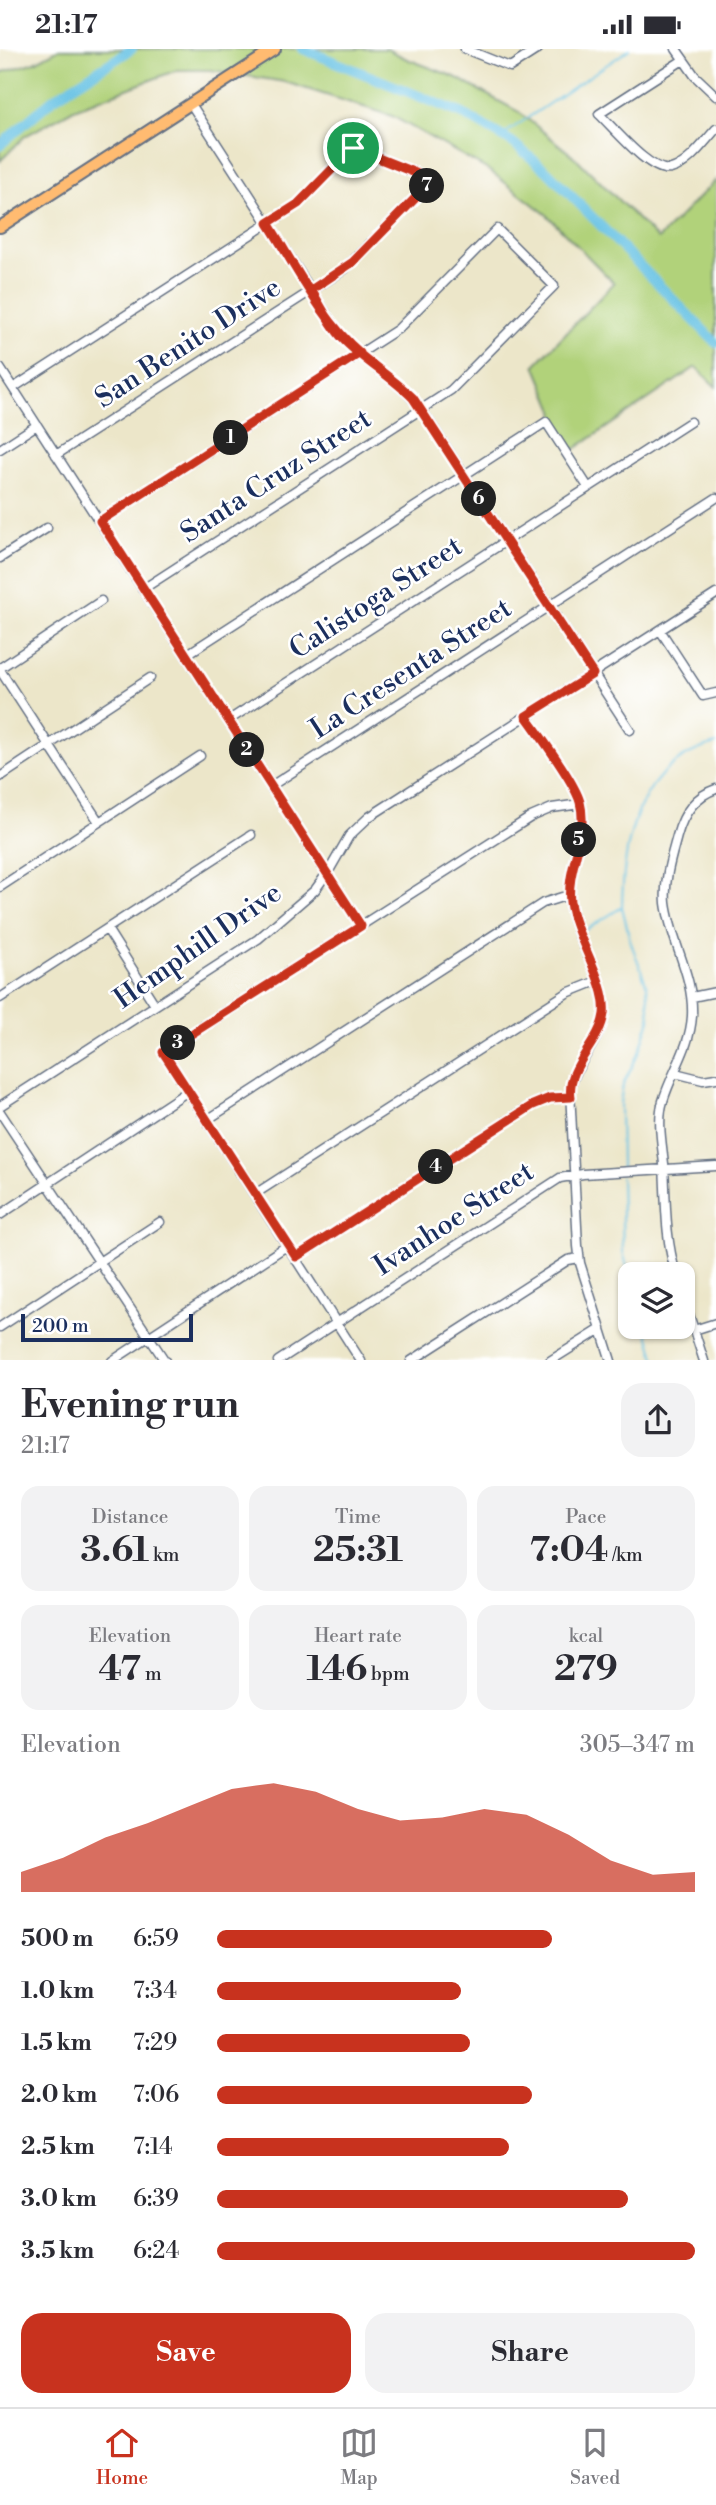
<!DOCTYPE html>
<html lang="en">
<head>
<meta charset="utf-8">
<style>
  body { margin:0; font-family:"Libre Bodoni",serif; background:#f2f2f3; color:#2b2b33; height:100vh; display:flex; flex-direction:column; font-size:26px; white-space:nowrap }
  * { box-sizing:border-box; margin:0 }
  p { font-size:23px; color:#7c7c81 }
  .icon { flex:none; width:38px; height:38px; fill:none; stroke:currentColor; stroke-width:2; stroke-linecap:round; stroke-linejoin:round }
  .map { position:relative; height:1311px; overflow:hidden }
  .sheet { display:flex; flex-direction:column; background:#fff; flex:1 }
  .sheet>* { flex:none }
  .fabs { position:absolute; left:618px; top:1213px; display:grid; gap:14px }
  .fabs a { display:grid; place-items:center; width:77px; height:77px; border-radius:14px; background:#fff; box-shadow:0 2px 5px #0004; font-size:35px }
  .scale { position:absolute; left:21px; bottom:18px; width:172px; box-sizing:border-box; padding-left:7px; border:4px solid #1b2f5e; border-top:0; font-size:19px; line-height:24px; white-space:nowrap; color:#1b2f5e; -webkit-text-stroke:5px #fff; paint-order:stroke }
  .pin { position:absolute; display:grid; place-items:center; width:60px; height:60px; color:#fff; margin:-30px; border:4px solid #fff; border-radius:50%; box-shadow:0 2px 7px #0007 }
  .km { position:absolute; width:35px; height:35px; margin:-18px; border-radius:50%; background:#222; color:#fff; font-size:19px; line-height:35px; text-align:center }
  .round { display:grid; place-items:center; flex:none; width:74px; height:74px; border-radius:21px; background:#f2f2f3 }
  .summary { display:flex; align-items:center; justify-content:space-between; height:119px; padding:0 21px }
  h1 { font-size:38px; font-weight:800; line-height:52px }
  .metrics { display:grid; grid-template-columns:repeat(3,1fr); gap:10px; height:119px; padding:7px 21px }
  .metrics div { display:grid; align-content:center; border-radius:18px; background:#f2f2f3; text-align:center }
  .metrics b { font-size:35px; font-weight:800 }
  .metrics small { font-size:19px; font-weight:400 }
  .metrics p { font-size:19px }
  .chart { height:196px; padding:14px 21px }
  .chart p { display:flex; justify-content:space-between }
  .chart svg { width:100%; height:126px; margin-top:7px; fill:#c8321e; opacity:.7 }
  .button { display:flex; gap:14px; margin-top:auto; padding:14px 21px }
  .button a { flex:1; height:80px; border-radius:21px; background:#c8321e; color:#fff; font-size:28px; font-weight:800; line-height:80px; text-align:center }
  .button a+a { background:#f2f2f3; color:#2b2b33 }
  ul { padding:0 21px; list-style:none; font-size:23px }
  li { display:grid; grid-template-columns:112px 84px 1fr; align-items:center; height:52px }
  li i { height:18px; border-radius:9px; background:#c8321e }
  .status { display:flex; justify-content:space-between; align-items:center; height:49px; padding:0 35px; background:#fff; direction:ltr }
  .status svg { height:19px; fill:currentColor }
  .tab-bar { display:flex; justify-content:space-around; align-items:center; height:98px; border-top:2px solid #e1e1e2; background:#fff; font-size:19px; color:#7c7c81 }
  .tab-bar a { display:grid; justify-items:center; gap:4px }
  .tab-bar .current { color:#c8321e }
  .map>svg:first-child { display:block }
  .green { fill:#b1d27a; stroke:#66806c; stroke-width:2 }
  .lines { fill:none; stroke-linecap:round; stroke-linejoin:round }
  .stream { stroke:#67c2e4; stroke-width:2 }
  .river { stroke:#67c2e4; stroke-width:10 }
  .minor-casing { stroke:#646f83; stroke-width:11 }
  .major-casing { stroke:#646f83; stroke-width:14 }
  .minor { stroke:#fff; stroke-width:8 }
  .major { stroke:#ffbb71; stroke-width:10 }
  .route-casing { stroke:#fff; stroke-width:14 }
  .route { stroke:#c8321e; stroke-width:9 }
  .labels { text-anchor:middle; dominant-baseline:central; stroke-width:5; stroke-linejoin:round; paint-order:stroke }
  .street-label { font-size:28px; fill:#1b2f5e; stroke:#fff }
</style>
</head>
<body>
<div class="status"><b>21:17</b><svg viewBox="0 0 49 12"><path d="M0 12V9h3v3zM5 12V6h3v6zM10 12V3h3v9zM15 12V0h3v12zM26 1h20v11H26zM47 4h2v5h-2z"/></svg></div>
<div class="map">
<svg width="716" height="1312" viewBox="0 0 716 1312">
  <rect width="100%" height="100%" fill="#fff"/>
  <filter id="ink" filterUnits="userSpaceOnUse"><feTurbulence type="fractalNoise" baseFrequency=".0143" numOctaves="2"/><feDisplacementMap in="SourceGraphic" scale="14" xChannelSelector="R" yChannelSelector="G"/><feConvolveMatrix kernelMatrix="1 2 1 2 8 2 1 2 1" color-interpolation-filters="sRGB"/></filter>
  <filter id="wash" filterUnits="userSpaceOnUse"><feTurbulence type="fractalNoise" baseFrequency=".00686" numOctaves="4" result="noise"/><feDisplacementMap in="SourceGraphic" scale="28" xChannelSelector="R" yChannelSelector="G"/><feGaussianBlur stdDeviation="1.57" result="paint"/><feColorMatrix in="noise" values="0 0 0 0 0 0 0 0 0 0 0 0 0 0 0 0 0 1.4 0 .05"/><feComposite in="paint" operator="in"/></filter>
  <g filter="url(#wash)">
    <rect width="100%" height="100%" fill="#ece6c9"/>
    <path class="green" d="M59 0H387L407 10 455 28 519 63 578 111 658 190 716 131V338L696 318 573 401 556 376 554 361 535 316 614 234 547 166 490 122 392 67 285 33 211 21H177L74 60 25 87 0 112V24L35 13Z"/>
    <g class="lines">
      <path class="stream" d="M501 87 630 0
        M584 882 622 858C623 788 639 714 716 695
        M621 1118 620 1054 623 1036 640 1001 650 970 647 937 631 894 622 858
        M621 1128 623 1203 630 1228
        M646 1278 656 1312"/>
      <path class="river" d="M303 0 463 65 512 93 547 122 716 294
        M0 96 53 50 132 0"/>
    </g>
  </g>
  <g filter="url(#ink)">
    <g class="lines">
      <g class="minor-casing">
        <path id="minor" d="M465 0 510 18 538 0
          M676 0 695 27 716 47
          M683 11 599 65C614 79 651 125 671 120 689 115 704 93 716 80
          M191 55 338 283C361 313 398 329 421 360L630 681
          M0 319 361 877
          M13 339 298 155 353 99 433 131 345 220 56 406
          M0 400 37 376
          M100 472 398 280 497 180 554 237 451 341 143 540
          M0 509 47 479
          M660 581 703 647 716 644
          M186 606 546 373 588 438
          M0 619 101 552
          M0 621 99 773
          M526 667C540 687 574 732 580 753 589 786 566 819 570 853 573 888 607 932 604 964 601 993 575 1013 570 1042L578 1197 580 1214 611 1312
          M229 671 690 373
          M0 728 150 629
          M271 737 716 449
          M0 838 200 707
          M107 880 155 956
          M692 948 716 943
          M0 949 251 786
          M675 1024 703 1031 716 1029
          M0 1057 258 890 315 841 330 820 349 787 369 768 716 545
          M0 1063 165 1312
          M207 1071 543 854 562 848H569
          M255 1145 567 944 597 932
          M0 1166 188 1042
          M296 1208 532 1056 550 1049 571 1048
          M676 1225C665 1189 666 1153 664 1115 662 1095 657 1071 663 1052 672 1022 690 999 692 967 694 926 671 894 666 854 664 831 671 809 677 787 683 765 695 747 716 740
          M682 1244 704 1312
          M0 1278 160 1173
          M694 1281 716 1274
          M112 1312 288 1196
          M278 1312 560 1129 583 1125 716 1117
          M361 1312 163 1003 531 768 552 759 580 755
          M411 1312 568 1211 579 1209
          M550 1312 601 1280"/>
      </g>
      <g class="major-casing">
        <path id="major" d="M0 178 275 0"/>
      </g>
      <use href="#minor" class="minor"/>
      <use href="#major" class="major"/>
    </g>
  </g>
  <g class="lines" filter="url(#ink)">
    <g class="route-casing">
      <path id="route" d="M353 99 298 155 268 174C294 215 323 273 360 304L100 472 361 877 163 1003 296 1208 533 1056 550 1049 571 1048C566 1017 600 995 604 965 608 934 574 887 570 853 566 819 589 787 580 753 574 732 540 687 526 667L593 625 413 349C392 328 366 313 345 292 331 278 322 258 311 241L353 213 433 131 353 99"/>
    </g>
    <use href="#route" class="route"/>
  </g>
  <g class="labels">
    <g class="street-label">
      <text transform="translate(188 294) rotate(-33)">San Benito Drive</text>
      <text transform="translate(276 427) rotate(-33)">Santa Cruz Street</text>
      <text transform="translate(376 549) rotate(-33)">Calistoga Street</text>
      <text transform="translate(411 620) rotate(-33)">La Cresenta Street</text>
      <text transform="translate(198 897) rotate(-35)">Hemphill Drive</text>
      <text transform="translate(454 1170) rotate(-33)">Ivanhoe Street</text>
    </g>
  </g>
</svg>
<div class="fabs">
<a><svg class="icon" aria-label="layers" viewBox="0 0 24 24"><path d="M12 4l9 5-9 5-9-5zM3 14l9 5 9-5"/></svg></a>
</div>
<div class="scale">200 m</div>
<div class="pin" style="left:353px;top:99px;background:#1e9e55"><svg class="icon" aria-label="arrive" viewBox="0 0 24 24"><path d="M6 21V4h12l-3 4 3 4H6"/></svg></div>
<b class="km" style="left:231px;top:389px">1</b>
<b class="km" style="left:247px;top:701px">2</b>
<b class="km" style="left:178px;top:994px">3</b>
<b class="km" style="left:436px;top:1118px">4</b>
<b class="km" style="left:579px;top:791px">5</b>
<b class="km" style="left:479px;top:450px">6</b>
<b class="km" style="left:427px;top:137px">7</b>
</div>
<section class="sheet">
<div class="summary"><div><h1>Evening run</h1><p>21:17</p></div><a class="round"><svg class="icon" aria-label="share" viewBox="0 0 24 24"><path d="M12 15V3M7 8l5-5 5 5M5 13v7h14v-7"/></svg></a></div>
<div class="metrics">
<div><p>Distance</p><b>3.61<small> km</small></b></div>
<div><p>Time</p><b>25:31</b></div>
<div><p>Pace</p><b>7:04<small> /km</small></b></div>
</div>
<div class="metrics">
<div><p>Elevation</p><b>47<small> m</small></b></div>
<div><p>Heart rate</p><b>146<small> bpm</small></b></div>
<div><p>kcal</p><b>279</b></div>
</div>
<div class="chart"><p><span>Elevation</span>305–347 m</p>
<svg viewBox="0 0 160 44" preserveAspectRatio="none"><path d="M0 44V37L10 32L20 25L30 20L40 14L50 8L60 6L70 9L80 15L90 19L100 18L110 15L120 17L130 24L140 33L150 38L160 37V44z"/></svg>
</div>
<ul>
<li><b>500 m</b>6:59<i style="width:70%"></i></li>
<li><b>1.0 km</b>7:34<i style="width:51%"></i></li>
<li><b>1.5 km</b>7:29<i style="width:53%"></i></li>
<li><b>2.0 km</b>7:06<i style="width:66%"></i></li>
<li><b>2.5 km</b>7:14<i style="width:61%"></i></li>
<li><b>3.0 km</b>6:39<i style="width:86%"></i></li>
<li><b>3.5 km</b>6:24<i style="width:100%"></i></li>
</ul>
<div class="button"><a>Save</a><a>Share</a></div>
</section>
<nav class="tab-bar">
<a class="current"><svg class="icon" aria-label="home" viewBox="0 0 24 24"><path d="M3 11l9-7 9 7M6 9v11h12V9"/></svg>Home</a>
<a><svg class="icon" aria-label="map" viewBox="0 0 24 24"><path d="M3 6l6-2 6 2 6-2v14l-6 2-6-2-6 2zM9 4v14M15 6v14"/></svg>Map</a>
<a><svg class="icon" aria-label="saved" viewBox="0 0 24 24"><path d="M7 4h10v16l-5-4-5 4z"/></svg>Saved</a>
</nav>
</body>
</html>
